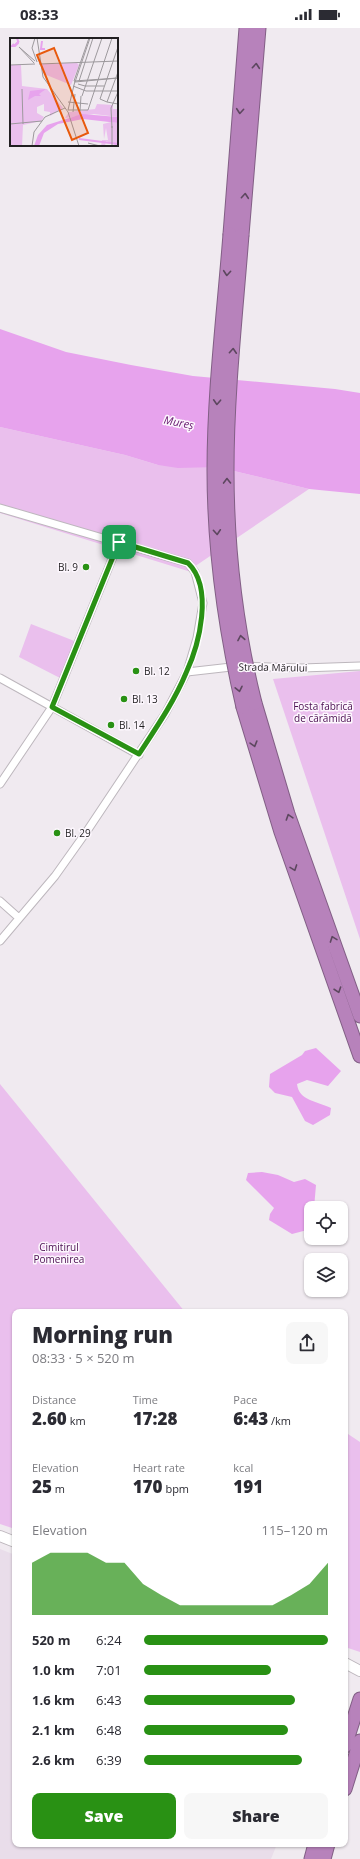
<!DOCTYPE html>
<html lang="en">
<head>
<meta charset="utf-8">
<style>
  body { margin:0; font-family:"Open Sans",sans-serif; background:#f7f7f7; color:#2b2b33; height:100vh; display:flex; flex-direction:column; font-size:15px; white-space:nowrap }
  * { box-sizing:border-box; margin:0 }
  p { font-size:13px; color:#7c7c81 }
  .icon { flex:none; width:22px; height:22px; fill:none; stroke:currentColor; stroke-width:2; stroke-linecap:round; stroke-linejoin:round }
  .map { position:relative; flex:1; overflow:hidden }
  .drawer { position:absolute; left:12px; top:1281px; width:336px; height:538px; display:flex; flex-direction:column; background:#fff; border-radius:8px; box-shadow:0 1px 3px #0004 }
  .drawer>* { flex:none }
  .buttons { position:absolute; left:304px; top:1173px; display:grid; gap:8px }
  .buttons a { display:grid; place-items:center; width:44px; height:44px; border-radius:8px; background:#fff; box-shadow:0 1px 3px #0004; font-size:20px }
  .pin { position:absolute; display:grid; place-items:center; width:34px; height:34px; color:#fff; margin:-17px; border-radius:8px; box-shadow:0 2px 6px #0006 }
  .round { display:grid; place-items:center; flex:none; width:42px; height:42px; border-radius:8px; background:#f7f7f7 }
  .head { display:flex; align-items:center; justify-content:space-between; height:68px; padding:0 20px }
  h1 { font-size:22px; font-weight:800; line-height:30px }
  .figures { display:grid; grid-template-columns:repeat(3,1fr); gap:6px; height:68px; padding:4px 20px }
  .figures div { display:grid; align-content:center }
  .figures b { font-size:17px; font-weight:800 }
  .figures small { font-size:11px; font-weight:400 }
  .figures p { font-size:11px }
  .chart { height:112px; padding:8px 20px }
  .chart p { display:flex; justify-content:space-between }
  .chart svg { width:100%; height:72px; margin-top:4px; fill:#299114; opacity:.7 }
  .button { display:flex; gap:8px; margin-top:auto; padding:8px 20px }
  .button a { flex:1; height:46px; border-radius:8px; background:#299114; color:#fff; font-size:16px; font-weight:800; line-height:46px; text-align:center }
  .button a+a { background:#f7f7f7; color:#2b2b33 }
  ul { padding:0 20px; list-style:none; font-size:13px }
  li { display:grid; grid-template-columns:64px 48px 1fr; align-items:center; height:30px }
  li i { height:10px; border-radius:5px; background:#299114 }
  .status { display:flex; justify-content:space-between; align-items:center; height:28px; padding:0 20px; background:#fff; direction:ltr }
  .status svg { height:11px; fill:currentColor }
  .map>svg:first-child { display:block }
  .built { fill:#e9ddea }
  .green { fill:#eabfed }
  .water { fill:#e7a3ed }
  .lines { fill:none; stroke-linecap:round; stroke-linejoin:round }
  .minor-casing { stroke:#bdb7bd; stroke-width:9 }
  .secondary-casing { stroke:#bdb7bd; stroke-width:12 }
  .motorway-casing { stroke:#825f85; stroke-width:15 }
  .minor { stroke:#fff; stroke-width:7 }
  .secondary { stroke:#fff; stroke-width:10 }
  .motorway { stroke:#b782bb; stroke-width:13 }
  .motorway-bridge-casing { stroke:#825f85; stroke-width:15; stroke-linecap:butt }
  .motorway-bridge { stroke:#b782bb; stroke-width:13 }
  .oneway { stroke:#5d475f }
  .route-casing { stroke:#fff; stroke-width:8 }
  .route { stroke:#299114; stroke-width:5 }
  .poi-dot { fill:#299114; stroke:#fdf7fe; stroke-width:1.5 }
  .labels { text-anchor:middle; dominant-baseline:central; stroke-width:3; stroke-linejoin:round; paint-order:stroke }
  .poi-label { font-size:10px; fill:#211f21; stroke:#fdf7fe; text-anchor:start }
  .street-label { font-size:10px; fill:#211f21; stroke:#fdf7fe }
  .park-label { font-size:10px; fill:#4b0e51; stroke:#fdf7fe }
  .water-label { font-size:11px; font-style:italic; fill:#66156e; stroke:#fdf7fe }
  .inset-river { fill:none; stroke:#e7a3ed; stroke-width:2 }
  .inset-road { fill:none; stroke:#9d999d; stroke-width:1 }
  .view { fill:#e8590c; fill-opacity:0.15; stroke:#e8590c; stroke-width:2 }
  .inset-edge { fill:none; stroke:#211f21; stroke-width:2 }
</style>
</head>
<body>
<div class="status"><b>08:33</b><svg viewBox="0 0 49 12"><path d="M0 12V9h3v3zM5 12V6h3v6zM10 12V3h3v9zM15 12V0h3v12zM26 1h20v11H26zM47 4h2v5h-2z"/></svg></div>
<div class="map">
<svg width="360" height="1831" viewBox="0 0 360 1831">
  <rect width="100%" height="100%" fill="#f0eaf0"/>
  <path class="built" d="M0 1521 15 1527V1816H277L271 1831H0Z"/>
  <path class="green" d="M0 399 125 427 158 437 217 439 309 461 188 543 0 485Z
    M31 596 77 614 60 650 19 629Z
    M360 643V911L273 651Z
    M0 1056 185 1284H15V1501L0 1496Z
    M345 1404 360 1414V1624L345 1619Z"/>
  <path class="water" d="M0 301 66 324 131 337 193 348 335 361 360 365V466L309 461 217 439 178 440 158 437 125 427 0 399Z
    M316 1020 341 1043 328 1058 307 1052 297 1056C299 1073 317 1073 331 1080L330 1087 313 1097 305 1093 292 1069 275 1065 269 1059 270 1046 302 1027 305 1023Z
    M262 1144 278 1147 294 1154 305 1151 316 1157 314 1180H311V1201L292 1206 269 1192 270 1186 274 1180 246 1152 248 1145Z"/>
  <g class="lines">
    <g class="minor-casing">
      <path id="minor" d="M0 480 188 535 195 544 203 575 197 610 187 644 165 686 87 803 55 848 0 913
        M187 644 240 638 302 640 360 638
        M0 650 139 727
        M0 756 52 679 119 514
        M0 873 19 890"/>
    </g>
    <g class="secondary-casing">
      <path id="secondary" d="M0 1508 15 1514
        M345 1635 360 1643"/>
    </g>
    <g class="motorway-casing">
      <path id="motorway" d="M230 206 246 0
        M242 207 259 0
        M255 675 288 786 360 988
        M243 679 281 804 360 1028
        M345 1718 360 1671
        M345 1761 360 1713
        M311 1831 315 1816
        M324 1831 328 1816"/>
    </g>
    <use href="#minor" class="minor"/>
    <use href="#secondary" class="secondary"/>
    <use href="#motorway" class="motorway"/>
    <g class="motorway-bridge-casing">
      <path id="motorway-bridge" d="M230 206C224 284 214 363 214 442 214 522 225 601 243 679
        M242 207C236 285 227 364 227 442 227 521 236 599 255 675"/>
    </g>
    <use href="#motorway-bridge" class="motorway-bridge"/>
  </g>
  <defs><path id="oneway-chevron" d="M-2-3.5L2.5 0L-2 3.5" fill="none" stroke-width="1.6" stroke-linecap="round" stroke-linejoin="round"/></defs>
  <g class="oneway">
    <use href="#oneway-chevron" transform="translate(256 38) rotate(-85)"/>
    <use href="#oneway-chevron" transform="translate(240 83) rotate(95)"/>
    <use href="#oneway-chevron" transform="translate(245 168) rotate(-85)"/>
    <use href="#oneway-chevron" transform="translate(227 245) rotate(95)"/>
    <use href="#oneway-chevron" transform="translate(233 323) rotate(-86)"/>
    <use href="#oneway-chevron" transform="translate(217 374) rotate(93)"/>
    <use href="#oneway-chevron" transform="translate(227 453) rotate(-91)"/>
    <use href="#oneway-chevron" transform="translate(217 504) rotate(86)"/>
    <use href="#oneway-chevron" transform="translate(241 610) rotate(-100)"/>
    <use href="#oneway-chevron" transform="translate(239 661) rotate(78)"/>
    <use href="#oneway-chevron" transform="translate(254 716) rotate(74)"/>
    <use href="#oneway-chevron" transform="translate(289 789) rotate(-108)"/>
    <use href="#oneway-chevron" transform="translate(294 840) rotate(70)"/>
    <use href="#oneway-chevron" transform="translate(333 911) rotate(-110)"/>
    <use href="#oneway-chevron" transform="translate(338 962) rotate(71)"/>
  </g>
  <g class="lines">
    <g class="route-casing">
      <path id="route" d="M119 514 188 535C214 560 199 617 186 645 174 674 156 700 139 726L52 679Z"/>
    </g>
    <use href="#route" class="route"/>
  </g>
  <g class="poi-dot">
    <circle cx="86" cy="539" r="4"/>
    <circle cx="136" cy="643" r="4"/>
    <circle cx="124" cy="671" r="4"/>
    <circle cx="111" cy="697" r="4"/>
    <circle cx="57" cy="805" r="4"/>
  </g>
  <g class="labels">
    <g class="poi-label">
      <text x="78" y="539" text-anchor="end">Bl. 9</text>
      <text x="144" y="643">Bl. 12</text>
      <text x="132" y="671">Bl. 13</text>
      <text x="119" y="697">Bl. 14</text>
      <text x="65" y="805">Bl. 29</text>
    </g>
    <g class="street-label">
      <text transform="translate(273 639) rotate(1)">Strada Mărului</text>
    </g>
    <g class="park-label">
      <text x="323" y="678">Fosta fabrică<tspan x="323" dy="12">de cărămidă</tspan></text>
      <text x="59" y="1219">Cimitirul<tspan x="59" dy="12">Pomenirea</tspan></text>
    </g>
    <g class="water-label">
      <text transform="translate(179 394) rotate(11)">Mureș</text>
    </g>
  </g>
  <g transform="translate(10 10)">
    <rect width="108" height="108" fill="#f0eaf0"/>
    <path d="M67 25 69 27 61 47 34 36 31 26ZM0 27H11L12 48 37 51 53 70 40 78V74L34 73V66L27 69V75L34 79 31 83 13 87 12 108H0ZM87 66 103 67V71H108V79L84 76 55 80 59 74 85 71ZM101 84 108 85V108L96 103 95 108H91L92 102H98L96 90 94 101 93 86Z" fill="#eabfed"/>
    <path d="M36 51 29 56 31 58H25L18 62 20 53ZM72 76 108 79V85L73 81 48 86 34 95 29 108H24L28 97 37 87Z" fill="#e7a3ed"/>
    <path class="inset-river" d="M7 0 8 3V5L5 8H4L3 7 4 6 2 8H4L9 3M32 3 31 11H35M69 101 108 106"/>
    <path class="inset-road" d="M25 0 22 10 27 24M27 0 33 39 58 74 69 108M79 0 64 43 108 40M80 0 65 44 108 40M24 25 9 9 25 23M29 26 108 23M0 27 25 26M108 34 97 64 108 66M65 43 58 72H78L102 0M69 43 83 0M68 46 75 48H94M63 48 76 53H108M12 51 13 86M72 58 92 0M58 64 78 66M97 64 90 61 108 9M70 73 71 58M63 74 65 56M0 86 32 83M102 90 101 70 108 54M78 105 90 108M22 108 24 94 35 79 55 70M102 108V88"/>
    <path class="view" d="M44 10 78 95 62 102 27 17Z"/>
    <rect width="108" height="108" class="inset-edge"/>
  </g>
</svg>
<div class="buttons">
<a><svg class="icon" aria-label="locate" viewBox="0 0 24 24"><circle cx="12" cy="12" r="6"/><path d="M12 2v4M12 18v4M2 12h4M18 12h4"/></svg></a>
<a><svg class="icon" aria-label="layers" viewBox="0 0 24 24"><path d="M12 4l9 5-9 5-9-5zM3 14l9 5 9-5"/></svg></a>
</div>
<div class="pin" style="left:119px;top:514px;background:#1e9e55"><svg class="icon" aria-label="arrive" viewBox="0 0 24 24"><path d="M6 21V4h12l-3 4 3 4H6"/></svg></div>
<section class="drawer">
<div class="head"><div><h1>Morning run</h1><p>08:33 · 5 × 520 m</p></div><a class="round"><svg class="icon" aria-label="share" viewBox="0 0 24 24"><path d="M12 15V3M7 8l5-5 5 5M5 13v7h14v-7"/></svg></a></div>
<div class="figures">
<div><p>Distance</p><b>2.60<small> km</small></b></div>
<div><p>Time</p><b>17:28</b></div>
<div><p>Pace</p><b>6:43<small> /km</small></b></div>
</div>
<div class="figures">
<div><p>Elevation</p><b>25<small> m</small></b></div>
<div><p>Heart rate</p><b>170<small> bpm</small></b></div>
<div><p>kcal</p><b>191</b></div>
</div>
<div class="chart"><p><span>Elevation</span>115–120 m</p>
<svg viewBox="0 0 160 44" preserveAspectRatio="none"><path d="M0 44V12L10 6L20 6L30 6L40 12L50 12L60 25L70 32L80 38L90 38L100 38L110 38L120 38L130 38L140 32L150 25L160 12V44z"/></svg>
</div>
<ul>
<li><b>520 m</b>6:24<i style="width:100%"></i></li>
<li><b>1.0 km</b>7:01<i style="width:69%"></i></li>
<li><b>1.6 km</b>6:43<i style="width:82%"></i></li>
<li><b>2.1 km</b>6:48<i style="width:78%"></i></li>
<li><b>2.6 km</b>6:39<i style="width:86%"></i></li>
</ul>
<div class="button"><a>Save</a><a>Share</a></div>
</section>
</div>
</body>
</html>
